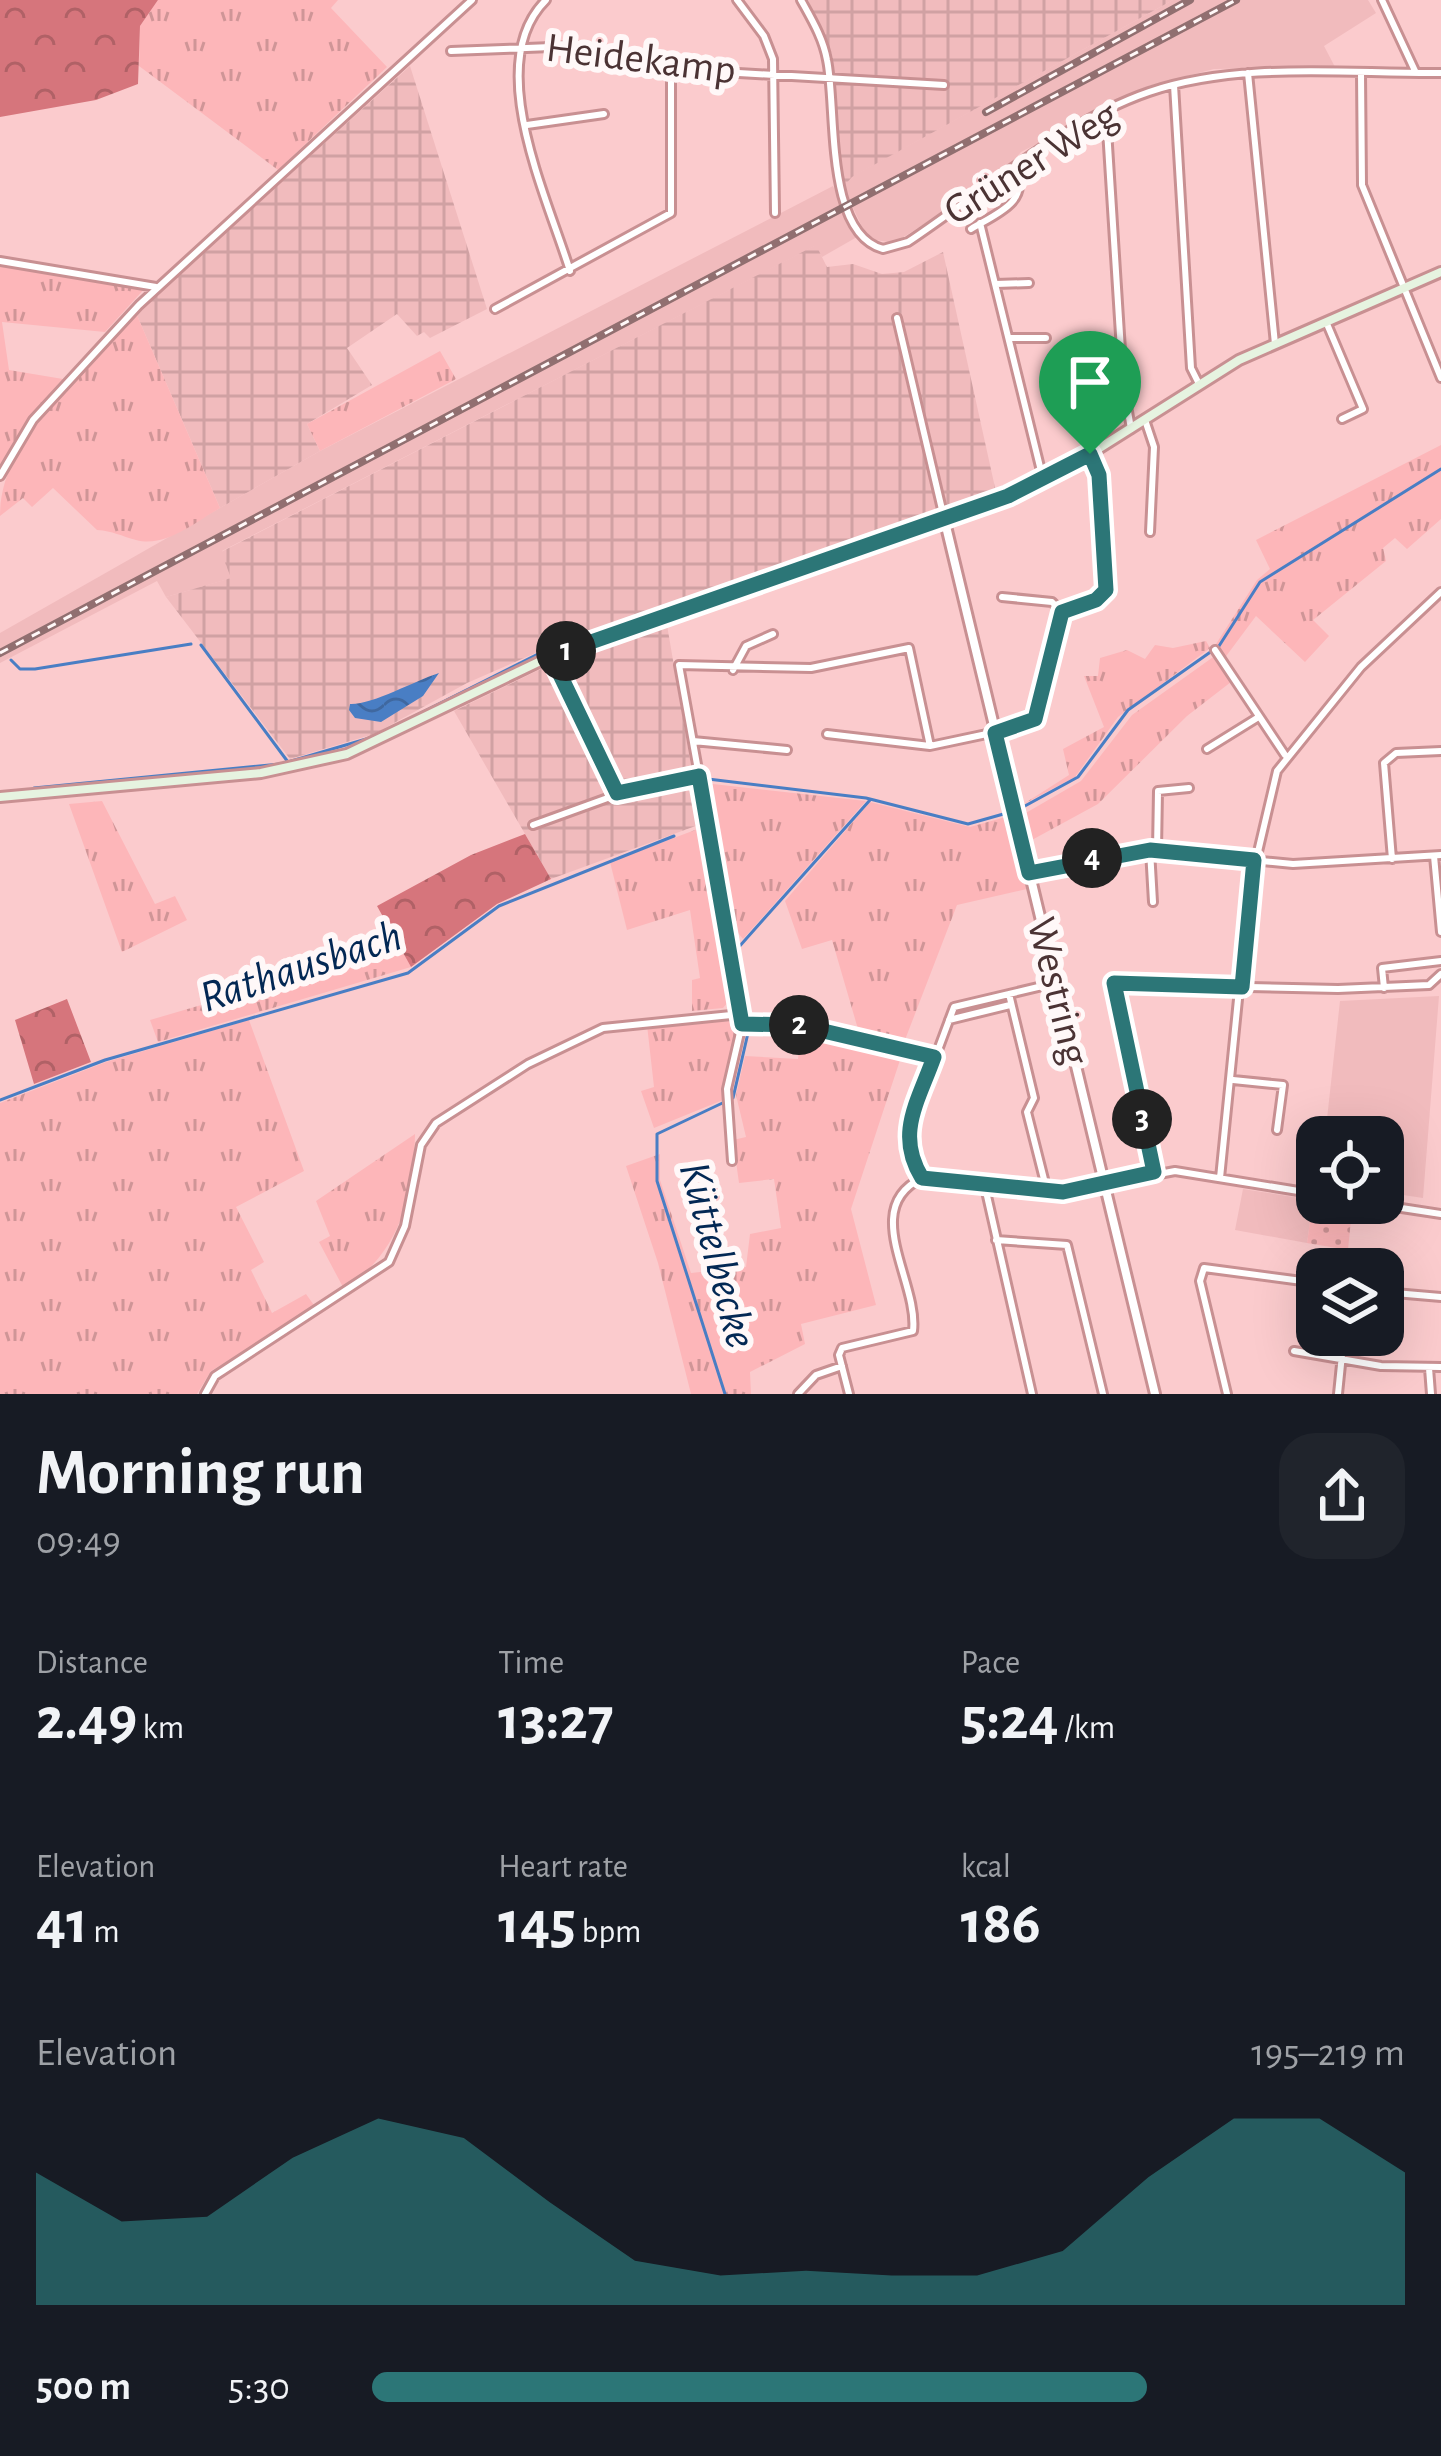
<!DOCTYPE html>
<html lang="en">
<head>
<meta charset="utf-8">
<style>
  body { margin:0; font-family:"Alegreya Sans",sans-serif; background:#20242c; color:#f1f3f6; height:100vh; display:flex; flex-direction:column; font-size:45px; white-space:nowrap }
  * { box-sizing:border-box; margin:0 }
  p { font-size:39px; color:#9ea1a6 }
  .icon { flex:none; width:66px; height:66px; fill:none; stroke:currentColor; stroke-width:2; stroke-linecap:round; stroke-linejoin:round }
  .map { position:relative; height:1394px; overflow:hidden }
  .side { display:flex; flex-direction:column; background:#171b24; flex:1 }
  .side>* { flex:none }
  .fabs { position:absolute; left:1296px; top:1116px; display:grid; gap:24px }
  .fabs a { display:grid; place-items:center; width:108px; height:108px; border-radius:24px; background:#171b24; box-shadow:0 12px 48px #0002; font-size:60px }
  .pin { position:absolute; display:grid; place-items:center; width:102px; height:102px; color:#fff; margin:-123px -51px; border-radius:50% 50% 50% 0; rotate:-45deg; box-shadow:0 0 12px #0007 }
  .pin .icon { rotate:45deg }
  .km { position:absolute; width:60px; height:60px; margin:-30px; border-radius:50%; background:#222; color:#fff; font-size:33px; line-height:60px; text-align:center }
  .round { display:grid; place-items:center; flex:none; width:126px; height:126px; border-radius:36px; background:#20242c }
  .headline { display:flex; align-items:center; justify-content:space-between; height:204px; padding:0 36px }
  h1 { font-size:66px; font-weight:700; line-height:90px }
  .metrics { display:grid; grid-template-columns:repeat(3,1fr); gap:18px; height:204px; padding:12px 36px }
  .metrics div { display:grid; align-content:center }
  .metrics b { font-size:60px; font-weight:700 }
  .metrics small { font-size:33px; font-weight:400 }
  .metrics p { font-size:33px }
  .chart { height:336px; padding:24px 36px }
  .chart p { display:flex; justify-content:space-between }
  .chart svg { width:100%; height:216px; margin-top:12px; fill:#2c7677; opacity:.7 }
  ul { padding:0 36px; list-style:none; font-size:39px }
  li { display:grid; grid-template-columns:192px 144px 1fr; align-items:center; height:90px }
  li i { height:30px; border-radius:15px; background:#2c7677 }
  .map>svg:first-child { display:block }
  .built { fill:#f1bbbd }
  .industrial { fill:url(#industrial-grid) }
  .grass { fill:url(#grass-tufts) }
  .forest { fill:url(#forest-crowns) }
  .park { fill:url(#park-dots) }
  .water { fill:url(#water-waves) }
  .lines { fill:none; stroke-linecap:round; stroke-linejoin:round }
  .stream { stroke:#497ec4; stroke-width:3 }
  .minor-casing { stroke:#c89092; stroke-width:12 }
  .tertiary-casing { stroke:#c89092; stroke-width:14 }
  .secondary-casing { stroke:#c89092; stroke-width:14 }
  .minor { stroke:#fff; stroke-width:6 }
  .tertiary { stroke:#fff; stroke-width:8 }
  .secondary { stroke:#e6f3e0; stroke-width:8 }
  .rail-casing { stroke:#916f70; stroke-width:8 }
  .rail { stroke:#fff8f8; stroke-width:3; stroke-dasharray:9; stroke-linecap:butt }
  .route-casing { stroke:#fff; stroke-width:24 }
  .route { stroke:#2c7677; stroke-width:15 }
  .labels { text-anchor:middle; dominant-baseline:central; stroke-width:12; stroke-linejoin:round; paint-order:stroke }
  .street-label { font-size:42px; fill:#4b3334; stroke:#fff8f8 }
  .water-label { font-size:45px; font-style:italic; fill:#032854; stroke:#fff8f8 }
</style>
</head>
<body>
<div class="map">
<svg width="1441" height="1394" viewBox="0 0 1441 1394">
  <defs>
    <pattern id="industrial-grid" width="8" height="8" patternUnits="userSpaceOnUse" patternTransform="scale(3)"><rect width="8" height="8" fill="#f1bbbd"/><path d="M0 4h8M4 0v8" fill="none" stroke="#d0a1a3"/></pattern>
    <pattern id="grass-tufts" width="24" height="20" patternUnits="userSpaceOnUse" patternTransform="scale(3)"><rect width="24" height="20" fill="#fdb6b9"/><path d="M3 7l-1-3M5 7V3M7 7l1-3M15 17l-1-3M17 17v-4M19 17l1-3" fill="none" stroke="#cf9597"/></pattern>
    <pattern id="forest-crowns" width="20" height="18" patternUnits="userSpaceOnUse" patternTransform="scale(3)"><rect width="20" height="18" fill="#d6757c"/><path d="M2 6a3 3 0 1 1 6 0M12 15a3 3 0 1 1 6 0" fill="none" stroke="#b06166"/></pattern>
    <pattern id="park-dots" width="8" height="8" patternUnits="userSpaceOnUse" patternTransform="scale(3)"><rect width="8" height="8" fill="#fdb6b9"/><path d="M2 2h.1M6 6h.1" fill="none" stroke="#cf9597" stroke-width="1.8" stroke-linecap="round"/></pattern>
    <pattern id="water-waves" width="16" height="10" patternUnits="userSpaceOnUse" patternTransform="scale(3)"><rect width="16" height="10" fill="#497ec4"/><path d="M0 5q4-4 8 0t8 0" fill="none" stroke="#3f68a0"/></pattern>
  </defs>
  <rect width="100%" height="100%" fill="#fbcbcd"/>
  <path class="built" d="M1173 0H1368L1376 13 1324 46 1335 67 1214 69 1148 86 1021 152 999 177 894 243 876 240 864 231 843 187 851 177Z
    M833 186 857 237 822 257 815 246 222 551 232 578 166 597 157 581 0 663V633L320 451Z
    M1439 996 1423 1198 1383 1192V1137H1325L1340 1001Z
    M1243 1189 1313 1200 1307 1243 1235 1230Z"/>
  <path class="industrial" d="M808 0H1173L852 177 843 187 832 54Z
    M410 66 487 309 430 338 424 332 417 336 397 314 347 348 372 385 307 424 320 451 220 508 136 313Z
    M816 245 827 267 853 264 882 274 904 272 943 252 996 492 554 645 467 683 374 734 290 759 166 597 231 578 221 552Z
    M667 625 701 824 551 879 454 711 545 667Z"/>
  <path class="grass" d="M158 0H338L331 8 387 67 278 170 139 66 140 26Z
    M0 266 147 286 105 332 2 322 9 370 63 379 30 417 0 471Z
    M136 313 220 508C195 522 166 548 136 540 121 536 113 531 97 530L53 488 32 507 23 498 0 516C0 438 85 369 136 313Z
    M440 351 456 379 320 451 307 424Z
    M1441 445V519L1407 549 1395 538 1383 548 1386 561 1313 620 1329 636 1305 662 1256 616 1224 659 1216 644 1257 580 1270 569 1256 540Z
    M1206 641 1210 648 1118 717 1075 777 1022 805 1069 775 1063 749 1104 727 1084 676H1098L1100 658 1127 650 1145 659 1155 645 1173 648Z
    M1216 655 1231 682 1187 716 1098 804 1030 841 1024 814 1081 781 1132 715Z
    M704 783 866 801 743 939 729 922Z
    M102 801 155 904 175 896 187 920 122 952 69 804Z
    M870 802 970 827 1009 816 1027 889 957 905 903 1045 860 1036 832 940 802 949 785 901Z
    M703 827 734 995 723 1008 692 1011V980L700 978 690 910 627 930 610 862Z
    M400 947 411 967 158 1042 150 1020Z
    M249 1020 304 1171 236 1207 264 1262 251 1270 272 1313 306 1294 316 1308 211 1371 197 1394H0V1103L106 1062Z
    M732 1021 737 1027 723 1100 654 1128 641 1091 654 1087 647 1025Z
    M822 1037 902 1054 851 1209 876 1305 801 1324 805 1344 750 1372 751 1394H691L658 1263 626 1166 660 1154V1180L691 1273 746 1267 750 1234 781 1228 774 1179 739 1183 733 1140 746 1137 736 1095 745 1056 798 1059 800 1038 821 1042Z
    M415 1134C414 1198 399 1253 344 1289L319 1242 330 1236 316 1201Z"/>
  <path class="forest" d="M0 0H158L140 26 138 84 96 100 0 117Z
    M525 834 551 879 497 904 411 967 377 906 471 855Z
    M67 999 91 1062 34 1084 15 1020Z"/>
  <path class="park" d="M1313 1200 1352 1209 1348 1250 1307 1243Z"/>
  <path class="water" d="M439 673 423 696 381 722 355 718 349 710 350 704C372 705 414 681 439 673Z"/>
  <g class="lines">
    <path class="stream" d="M201 645 288 762 373 737 538 654
      M11 660 20 669H35L191 644
      M708 779 866 798 968 824 1007 813
      M34 788 280 764
      M1023 807 1078 777 1128 710 1219 646 1260 582 1441 469
      M0 1100 105 1060 408 973 499 906 674 836
      M725 1394 657 1181V1134L733 1098 751 1020 738 948 870 800"/>
    <g class="minor-casing">
      <path id="minor" d="M546 0C482 63 547 196 570 271
        M737 0 764 36 773 59 775 213
        M801 0C812 20 823 38 827 60 837 107 824 233 883 249L908 242C983 192 1064 121 1149 92 1240 61 1346 74 1441 73
        M1382 0 1416 73
        M451 51 576 46 671 69 944 85
        M1248 73 1275 344
        M1361 74 1362 185 1441 378
        M1174 85 1191 368 1199 384
        M1106 114 1123 382 1131 429
        M527 125 604 114
        M980 223 1043 479
        M971 229C994 215 1031 202 1015 171
        M0 261 156 287
        M996 284 1029 283
        M495 309 671 213V70
        M897 318 944 518
        M1327 324 1363 409 1342 419
        M1009 338H1046
        M1145 420 1154 447 1150 532
        M0 476 33 420 139 305 472 0
        M1002 597 1052 602 1062 612
        M1062 612 1096 600 1106 590 1099 475 1090 454
        M1215 650 1285 755
        M551 656 617 793
        M733 670 746 646 773 634
        M827 734 930 746 1029 725 1041 707 1062 612
        M693 741 787 750
        M1207 749 1257 718
        M533 825 638 787 699 776
        M1150 850 1153 902
        M1157 850 1158 791 1189 788
        M1434 856 1441 932
        M1392 859 1384 763 1396 753 1441 751
        M1029 873 1150 850 1293 864 1441 855
        M1384 988 1382 968 1441 961
        M1009 994 1034 1098 1027 1112 1047 1191
        M949 1020 1010 1005
        M742 1024 798 1025 934 1057
        M1233 1080 1283 1085 1277 1130
        M732 1161 727 1089 742 1024 738 991 679 665 811 668 909 648 930 746
        M1154 1172 1114 984 1338 989 1429 985 1441 974
        M922 1178 1063 1192 1175 1171 1317 1194
        M922 1178 909 1158V1128L954 1007 1055 983
        M1220 1178 1249 890 1277 771 1361 667 1441 592
        M985 1187 1032 1394
        M1369 1203 1441 1214
        M996 1240 1067 1245 1103 1394
        M1383 1292 1441 1297
        M1294 1351 1381 1366 1441 1367
        M1429 1368 1431 1394
        M205 1394 215 1376 389 1262 405 1226 421 1145 436 1123 528 1064 603 1028 741 1014
        M798 1394 816 1375 842 1366
        M849 1394 839 1355 842 1348 913 1331C919 1282 859 1208 922 1178
        M1227 1394 1200 1281 1204 1268 1317 1283
        M1338 1394 1344 1335"/>
    </g>
    <g class="tertiary-casing">
      <path id="tertiary" d="M944 518 1155 1394"/>
    </g>
    <g class="secondary-casing">
      <path id="secondary" d="M0 797 261 773 347 754 551 656 1008 496 1090 454 1239 360 1441 272"/>
    </g>
    <use href="#minor" class="minor"/>
    <use href="#tertiary" class="tertiary"/>
    <use href="#secondary" class="secondary"/>
    <g class="rail-casing">
      <path id="rail" d="M986 112 1190 0
        M0 653 1236 0"/>
    </g>
    <use href="#rail" class="rail"/>
  </g>
  <g class="lines">
    <g class="route-casing">
      <path id="route" d="M1090 454 1099 475 1106 590 1096 600 1062 612 1035 719 995 733 1029 873 1150 850 1254 860 1242 987 1114 983 1154 1172 1063 1192 922 1178C895 1134 918 1102 934 1057L798 1025 742 1024 699 776 617 793 551 656 1008 496Z"/>
    </g>
    <use href="#route" class="route"/>
  </g>
  <g class="labels">
    <g class="street-label">
      <text transform="translate(641 59) rotate(7)">Heidekamp</text>
      <text transform="translate(1031 163) rotate(-32)">Grüner Weg</text>
      <text transform="translate(1058 991) rotate(76)">Westring</text>
    </g>
    <g class="water-label">
      <text transform="translate(301 967) rotate(-18)">Rathausbach</text>
      <text transform="translate(717 1255) rotate(75)">Küttelbecke</text>
    </g>
  </g>
</svg>
<div class="fabs">
<a><svg class="icon" aria-label="locate" viewBox="0 0 24 24"><circle cx="12" cy="12" r="6"/><path d="M12 2v4M12 18v4M2 12h4M18 12h4"/></svg></a>
<a><svg class="icon" aria-label="layers" viewBox="0 0 24 24"><path d="M12 4l9 5-9 5-9-5zM3 14l9 5 9-5"/></svg></a>
</div>
<div class="pin" style="left:1090px;top:454px;background:#1e9e55"><svg class="icon" aria-label="arrive" viewBox="0 0 24 24"><path d="M6 21V4h12l-3 4 3 4H6"/></svg></div>
<b class="km" style="left:566px;top:651px">1</b>
<b class="km" style="left:799px;top:1025px">2</b>
<b class="km" style="left:1142px;top:1119px">3</b>
<b class="km" style="left:1092px;top:858px">4</b>
</div>
<section class="side">
<div class="headline"><div><h1>Morning run</h1><p>09:49</p></div><a class="round"><svg class="icon" aria-label="share" viewBox="0 0 24 24"><path d="M12 15V3M7 8l5-5 5 5M5 13v7h14v-7"/></svg></a></div>
<div class="metrics">
<div><p>Distance</p><b>2.49<small> km</small></b></div>
<div><p>Time</p><b>13:27</b></div>
<div><p>Pace</p><b>5:24<small> /km</small></b></div>
</div>
<div class="metrics">
<div><p>Elevation</p><b>41<small> m</small></b></div>
<div><p>Heart rate</p><b>145<small> bpm</small></b></div>
<div><p>kcal</p><b>186</b></div>
</div>
<div class="chart"><p><span>Elevation</span>195–219 m</p>
<svg viewBox="0 0 160 44" preserveAspectRatio="none"><path d="M0 44V17L10 27L20 26L30 14L40 6L50 10L60 23L70 35L80 38L90 37L100 38L110 38L120 33L130 18L140 6L150 6L160 17V44z"/></svg>
</div>
<ul>
<li><b>500 m</b>5:30<i style="width:75%"></i></li>
</ul>
</section>
</body>
</html>
